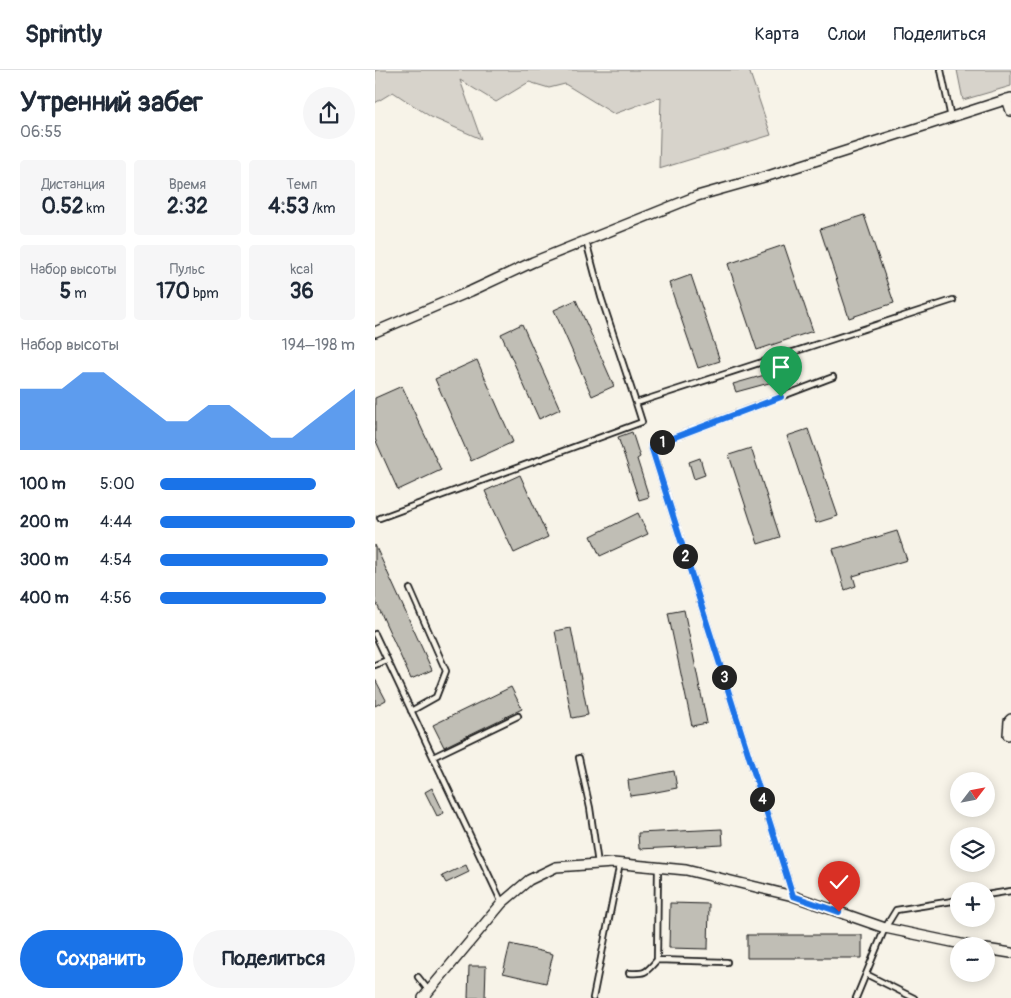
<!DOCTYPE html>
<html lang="ru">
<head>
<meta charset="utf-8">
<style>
  body { margin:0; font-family:Pangolin,sans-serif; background:#f6f6f7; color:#1f2937; height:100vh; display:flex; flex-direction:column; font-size:19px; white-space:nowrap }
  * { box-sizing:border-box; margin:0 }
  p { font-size:16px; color:#747a83 }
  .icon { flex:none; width:28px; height:28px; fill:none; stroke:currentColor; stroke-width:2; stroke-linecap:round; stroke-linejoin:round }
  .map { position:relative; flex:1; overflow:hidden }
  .details { display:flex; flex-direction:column; background:#fff; width:375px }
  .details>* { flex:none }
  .needle { width:32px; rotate:58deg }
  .tools { position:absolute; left:575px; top:702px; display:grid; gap:10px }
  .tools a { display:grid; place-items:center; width:45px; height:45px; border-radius:50%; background:#fff; box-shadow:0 2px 12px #0003; font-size:25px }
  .pin { position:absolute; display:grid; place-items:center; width:42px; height:42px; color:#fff; margin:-51px -21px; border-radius:50% 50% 50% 0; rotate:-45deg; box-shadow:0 0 5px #0007 }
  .pin .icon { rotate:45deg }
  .km { position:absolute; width:25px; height:25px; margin:-12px; border-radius:50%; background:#222; color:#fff; font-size:14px; line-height:25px; text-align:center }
  .round { display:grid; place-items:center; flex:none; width:52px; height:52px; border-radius:26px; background:#f6f6f7 }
  .summary { display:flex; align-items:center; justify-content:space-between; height:85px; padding:0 20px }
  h1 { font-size:28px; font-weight:700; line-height:38px }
  .metrics { display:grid; grid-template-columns:repeat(3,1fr); gap:8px; height:85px; padding:5px 20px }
  .metrics div { display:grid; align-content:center; border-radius:5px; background:#f6f6f7; text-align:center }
  .metrics b { font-size:21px; font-weight:700 }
  .metrics small { font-size:14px; font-weight:400 }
  .metrics p { font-size:14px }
  .chart { height:140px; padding:10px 20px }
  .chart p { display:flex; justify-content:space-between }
  .chart svg { width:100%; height:90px; margin-top:5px; fill:#1a73e8; opacity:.7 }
  .primary-button { display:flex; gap:10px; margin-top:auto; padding:10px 20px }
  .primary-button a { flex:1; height:58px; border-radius:30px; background:#1a73e8; color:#fff; font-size:20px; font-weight:700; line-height:58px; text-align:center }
  .primary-button a+a { background:#f6f6f7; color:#1f2937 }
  ul { padding:0 20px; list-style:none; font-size:16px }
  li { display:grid; grid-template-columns:80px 60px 1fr; align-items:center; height:38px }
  li i { height:12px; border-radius:6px; background:#1a73e8 }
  header { display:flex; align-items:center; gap:30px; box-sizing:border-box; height:70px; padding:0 25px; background:#fff; border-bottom:1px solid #e0e1e3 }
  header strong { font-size:24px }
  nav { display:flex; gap:28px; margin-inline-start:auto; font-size:18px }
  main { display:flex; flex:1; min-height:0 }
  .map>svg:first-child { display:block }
  .green { fill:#d7d3cb; stroke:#7a7874 }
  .building { fill:#c0beb5; stroke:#1c1c1c }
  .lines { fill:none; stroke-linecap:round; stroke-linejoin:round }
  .lane-casing { stroke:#1c1c1c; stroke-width:8 }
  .street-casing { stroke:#1c1c1c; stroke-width:12 }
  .lane { stroke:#f7f3e8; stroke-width:4.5 }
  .street { stroke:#f7f3e8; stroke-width:9 }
  .route-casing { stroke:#fff; stroke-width:10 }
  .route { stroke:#1a73e8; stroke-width:6 }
</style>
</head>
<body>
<header>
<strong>Sprintly</strong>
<nav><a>Карта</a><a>Слои</a><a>Поделиться</a></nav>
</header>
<main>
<section class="details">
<div class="summary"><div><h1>Утренний забег</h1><p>06:55</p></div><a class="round"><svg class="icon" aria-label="share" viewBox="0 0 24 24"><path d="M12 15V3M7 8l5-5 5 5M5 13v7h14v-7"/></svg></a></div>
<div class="metrics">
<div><p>Дистанция</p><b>0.52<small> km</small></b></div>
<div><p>Время</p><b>2:32</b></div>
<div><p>Темп</p><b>4:53<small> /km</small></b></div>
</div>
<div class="metrics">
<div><p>Набор высоты</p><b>5<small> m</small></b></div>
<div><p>Пульс</p><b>170<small> bpm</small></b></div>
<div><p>kcal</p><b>36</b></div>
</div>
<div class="chart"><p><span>Набор высоты</span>194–198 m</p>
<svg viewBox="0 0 160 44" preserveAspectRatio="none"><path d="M0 44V14L10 14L20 14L30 6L40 6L50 14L60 22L70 30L80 30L90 22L100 22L110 30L120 38L130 38L140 30L150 22L160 14V44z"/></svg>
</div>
<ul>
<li><b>100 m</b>5:00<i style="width:80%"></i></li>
<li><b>200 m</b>4:44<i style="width:100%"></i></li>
<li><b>300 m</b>4:54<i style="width:86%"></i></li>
<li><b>400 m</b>4:56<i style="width:85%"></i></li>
</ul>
<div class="primary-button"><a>Сохранить</a><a>Поделиться</a></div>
</section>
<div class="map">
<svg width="636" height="928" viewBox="0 0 636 928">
  <rect width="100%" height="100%" fill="#f7f3e8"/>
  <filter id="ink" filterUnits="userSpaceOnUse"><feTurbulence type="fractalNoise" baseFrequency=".02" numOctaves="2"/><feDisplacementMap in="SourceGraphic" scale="10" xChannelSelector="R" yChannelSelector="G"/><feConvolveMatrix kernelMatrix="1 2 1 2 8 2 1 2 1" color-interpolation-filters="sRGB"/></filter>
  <g filter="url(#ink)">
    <path class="green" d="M0 0H374L396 65 284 99 286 27 239 44 190 14 174 18 154 12 121 32 85 10 106 69 56 47 18 22 0 33Z
      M582 0H636V16L588 30Z"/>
    <path class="building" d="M489 145 519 233 474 248 445 159Z
      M409 175 438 261 382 280 353 194Z
      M316 205 345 291 323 298 294 213Z
      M201 230 239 316 217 326 179 240Z
      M147 254 185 339 164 349 126 264Z
      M102 290 138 372 96 391 60 309Z
      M414 299 416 307 361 322 358 314 393 304 394 305Z
      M27 316 66 400 23 420 0 369V328Z
      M433 359 463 446 441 453 412 366Z
      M257 362 265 387 262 389 274 427 264 430 243 367Z
      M376 378 405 467 383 474 354 385Z
      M325 388 330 405 319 409 314 392Z
      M145 405 173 467 139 483 110 421Z
      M263 443 273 464 225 486 216 466Z
      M522 461 532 490 478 506 481 516 470 520 458 479 469 476V477Z
      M0 475 57 600 36 609 0 530Z
      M309 540 332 653 317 656 293 543Z
      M196 558 213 645 197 648 180 561Z
      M0 609 11 630 0 636Z
      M136 617 147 639 69 677 58 655Z
      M299 701 302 718 271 724 255 726 253 710Z
      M57 718 69 743 62 746 50 722Z
      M347 759 348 775 264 779 263 763Z
      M91 795 94 802 71 813 67 806Z
      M295 833 334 834 333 879 294 878Z
      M372 865H487V888H372Z
      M135 874 178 884 171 913 128 903Z
      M94 896H111L110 928H93Z"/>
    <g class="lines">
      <g class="lane-casing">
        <path id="lane" d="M566 0 576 48
          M211 171 226 227 261 333 578 230
          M5 448 267 352 261 333
          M35 519 71 601 61 627 36 641
          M0 564 127 833
          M0 595 12 590
          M58 687 143 646
          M204 688 215 738 223 794
          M283 797 282 890 352 892
          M611 825 636 821
          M418 826 276 376 458 307
          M254 903C272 904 271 902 282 890
          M491 904 539 928
          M43 907 54 921
          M218 928 245 793
          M481 928 510 858 521 840 584 830"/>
      </g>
      <g class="street-casing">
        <path id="street" d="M632 29 636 41
          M0 262 96 221 158 192 322 126 396 105 636 28
          M633 665 634 651 636 649
          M611 879 636 883
          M48 928 127 833 154 810 181 797 238 793 311 800 418 826 510 858 596 876"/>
      </g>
      <use href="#lane" class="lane"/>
      <use href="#street" class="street"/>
    </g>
  </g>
  <g class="lines" filter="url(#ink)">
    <g class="route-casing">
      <path id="route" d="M406 327 276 376 418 826 464 842"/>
    </g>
    <use href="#route" class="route"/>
  </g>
</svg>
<div class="tools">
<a><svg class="needle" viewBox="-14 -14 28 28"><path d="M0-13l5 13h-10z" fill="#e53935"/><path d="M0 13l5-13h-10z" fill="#747a83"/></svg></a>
<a><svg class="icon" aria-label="layers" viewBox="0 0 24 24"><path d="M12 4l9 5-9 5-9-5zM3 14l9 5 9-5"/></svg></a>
<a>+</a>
<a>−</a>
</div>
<div class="pin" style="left:406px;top:327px;background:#1e9e55"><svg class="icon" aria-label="arrive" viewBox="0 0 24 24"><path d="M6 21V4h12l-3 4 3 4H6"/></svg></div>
<div class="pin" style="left:464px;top:842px;background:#d93025"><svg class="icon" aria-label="check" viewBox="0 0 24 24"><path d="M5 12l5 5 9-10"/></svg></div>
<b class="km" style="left:287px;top:372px">1</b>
<b class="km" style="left:310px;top:486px">2</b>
<b class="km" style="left:349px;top:607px">3</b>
<b class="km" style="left:387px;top:729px">4</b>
</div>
</main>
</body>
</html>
